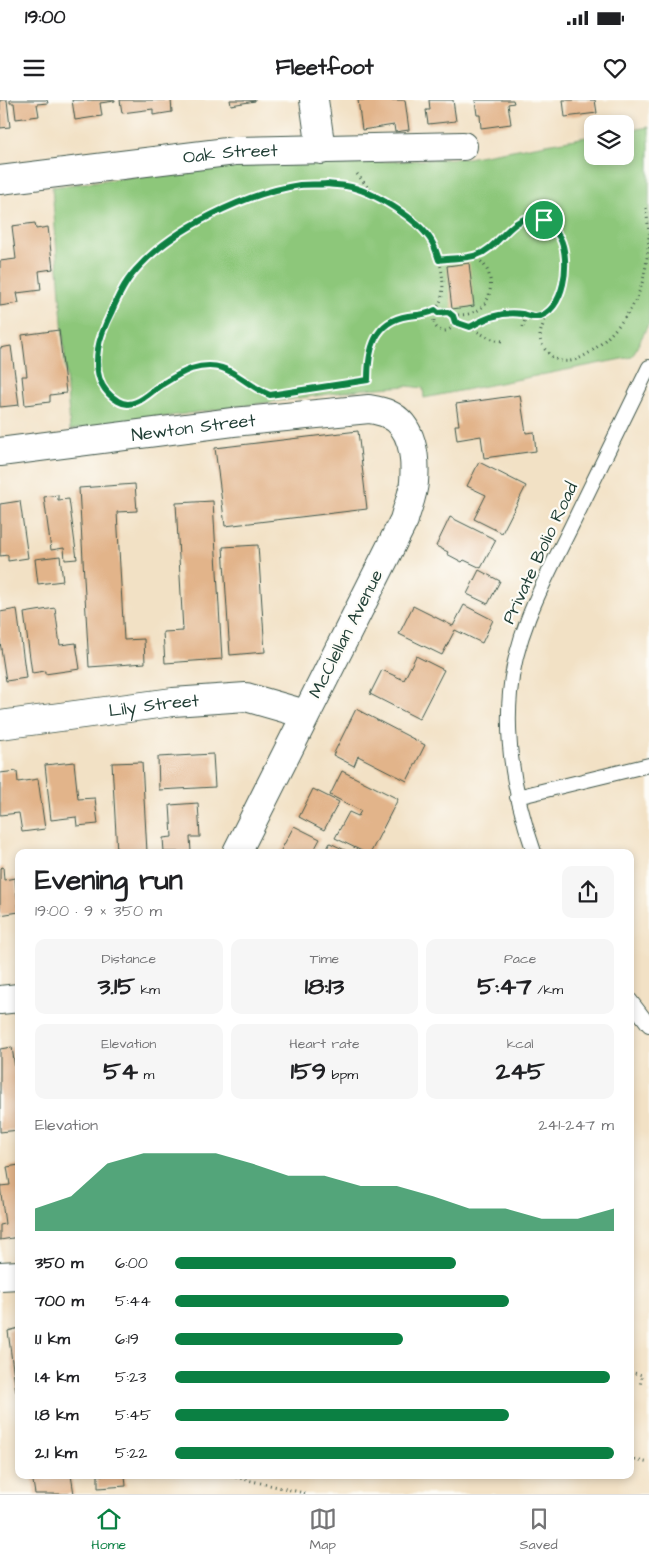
<!DOCTYPE html>
<html lang="en">
<head>
<meta charset="utf-8">
<style>
  body { margin:0; font-family:"Architects Daughter",sans-serif; background:#f6f6f6; color:#202124; height:100vh; display:flex; flex-direction:column; font-size:19px; white-space:nowrap }
  * { box-sizing:border-box; margin:0 }
  p { font-size:16px; color:#757577 }
  .icon { flex:none; width:28px; height:28px; fill:none; stroke:currentColor; stroke-width:2; stroke-linecap:round; stroke-linejoin:round }
  .map { position:relative; flex:1; overflow:hidden }
  .side { position:absolute; left:15px; top:749px; width:619px; height:630px; display:flex; flex-direction:column; background:#fff; border-radius:10px; box-shadow:0 2px 8px #0003 }
  .side>* { flex:none }
  .tools { position:absolute; left:584px; top:15px; display:grid; gap:10px }
  .tools a { display:grid; place-items:center; width:50px; height:50px; border-radius:10px; background:#fff; box-shadow:0 2px 8px #0003; font-size:25px }
  .pin { position:absolute; display:grid; place-items:center; width:42px; height:42px; color:#fff; margin:-21px; border:2px solid #fff; border-radius:50%; box-shadow:0 1px 5px #0007 }
  .round { display:grid; place-items:center; flex:none; width:52px; height:52px; border-radius:10px; background:#f6f6f6 }
  .overview { display:flex; align-items:center; justify-content:space-between; height:85px; padding:0 20px }
  h1 { font-size:28px; font-weight:700; line-height:38px }
  .figures { display:grid; grid-template-columns:repeat(3,1fr); gap:8px; height:85px; padding:5px 20px }
  .figures div { display:grid; align-content:center; border-radius:10px; background:#f6f6f6; text-align:center }
  .figures b { font-size:25px; font-weight:700 }
  .figures small { font-size:14px; font-weight:400 }
  .figures p { font-size:14px }
  .chart { height:140px; padding:10px 20px }
  .chart p { display:flex; justify-content:space-between }
  .chart svg { width:100%; height:90px; margin-top:5px; fill:#0b8043; opacity:.7 }
  ul { padding:0 20px; list-style:none; font-size:16px }
  li { display:grid; grid-template-columns:80px 60px 1fr; align-items:center; height:38px }
  li i { height:12px; border-radius:6px; background:#0b8043 }
  .status { display:flex; justify-content:space-between; align-items:center; height:35px; padding:0 25px; background:#fff; direction:ltr }
  .status svg { height:14px; fill:currentColor }
  header { display:flex; justify-content:space-between; align-items:center; height:65px; padding:0 20px; background:#fff; font-size:22px; font-weight:700 }
  .tabs { display:flex; justify-content:space-around; align-items:center; height:70px; border-top:1px solid #e0e0e0; background:#fff; font-size:14px; color:#757577 }
  .tabs a { display:grid; justify-items:center; gap:2px }
  .tabs .active { color:#0b8043 }
  .map>svg:first-child { display:block }
  .green { fill:#8dc77a; stroke:#568257 }
  .building { fill:#e2b48a }
  .lines { fill:none; stroke-linecap:round; stroke-linejoin:round }
  .lane-casing { stroke:#3f564a; stroke-width:16 }
  .street-casing { stroke:#3f564a; stroke-width:30 }
  .path { stroke:#3f564a; stroke-width:3; stroke-dasharray:1 4; stroke-linecap:butt }
  .lane { stroke:#fff; stroke-width:14 }
  .street { stroke:#fff; stroke-width:28 }
  .route-casing { stroke:#fff; stroke-width:10 }
  .route { stroke:#0b8043; stroke-width:6 }
  .labels { text-anchor:middle; dominant-baseline:central; stroke-width:4.5; stroke-linejoin:round; paint-order:stroke }
  .street-label { font-size:18px; fill:#1f3d34; stroke:#fdfcf7 }
</style>
</head>
<body>
<div class="status"><b>19:00</b><svg viewBox="0 0 49 12"><path d="M0 12V9h3v3zM5 12V6h3v6zM10 12V3h3v9zM15 12V0h3v12zM26 1h20v11H26zM47 4h2v5h-2z"/></svg></div>
<header><svg class="icon" aria-label="menu" viewBox="0 0 24 24"><path d="M4 6h16M4 12h16M4 18h16"/></svg>Fleetfoot<svg class="icon" aria-label="heart" viewBox="0 0 24 24"><path d="M12 20l-8-8c-3-5 5-10 8-4 3-6 11-1 8 4z"/></svg></header>
<div class="map">
<svg width="649" height="1394" viewBox="0 0 649 1394">
  <rect width="100%" height="100%" fill="#fdfcf7"/>
  <filter id="ink" filterUnits="userSpaceOnUse"><feTurbulence type="fractalNoise" baseFrequency=".02" numOctaves="2"/><feDisplacementMap in="SourceGraphic" scale="10" xChannelSelector="R" yChannelSelector="G"/><feConvolveMatrix kernelMatrix="1 2 1 2 8 2 1 2 1" color-interpolation-filters="sRGB"/></filter>
  <filter id="wash" filterUnits="userSpaceOnUse"><feTurbulence type="fractalNoise" baseFrequency=".0096" numOctaves="4" result="noise"/><feDisplacementMap in="SourceGraphic" scale="20" xChannelSelector="R" yChannelSelector="G"/><feGaussianBlur stdDeviation="1.12" result="paint"/><feColorMatrix in="noise" values="0 0 0 0 0 0 0 0 0 0 0 0 0 0 0 0 0 1.4 0 .05"/><feComposite in="paint" operator="in"/></filter>
  <g filter="url(#wash)">
    <rect width="100%" height="100%" fill="#f2e1c5"/>
    <path class="green" d="M649 27V223L632 257 424 298 423 288 407 286 365 289 70 330 52 87 232 64 316 61 350 63 467 58 592 36V56H625V31Z"/>
    <g id="blocks">
      <path class="building" d="M0 0H7L10 27 0 28Z
        M10 0H47L48 3 37 4 39 16 16 19 14 3H10Z
        M72 0H115V1L100 3 102 16 75 20Z
        M120 0H171L172 12 153 15V9L122 13Z
        M230 0H255V1L231 5Z
        M358 0H405L409 30 395 32 394 25 362 30Z
        M429 0H453L456 21 428 24 426 10H430Z
        M475 0H513L514 3 508 4 511 24 481 28 480 15H477Z
        M563 0H595L597 13 565 17Z
        M35 123 36 129 48 127 53 169 39 171 41 190 17 193 19 203 0 206V161L16 159 12 126Z
        M469 163 474 206 452 209 447 166Z
        M59 230 66 293 50 295V302L25 305 22 276H27L22 235Z
        M11 246 19 305 0 307V248Z
        M520 295 526 333 534 332 536 351 484 358 481 336 457 340 455 325H459L456 304Z
        M358 331 367 409 225 426 215 348Z
        M479 362 526 386 502 433 474 419 486 395 467 386Z
        M135 384 137 411 117 412 124 540 144 539 145 563 89 567 79 388Z
        M58 395V400L69 399 77 459 65 460 64 448 51 450 44 397Z
        M20 401 28 458 8 461V455L0 456V404Z
        M213 401 222 559 165 563 163 532 183 531 176 403Z
        M450 417 496 440 481 468 464 460 462 462 447 454 448 452 436 446Z
        M258 445 265 552 230 555 223 447Z
        M60 456 63 481 38 484 35 459Z
        M479 470 500 481 488 504 467 494Z
        M464 505 493 520 482 543 455 530 442 555 399 534 413 506 453 526Z
        M55 508 60 545 76 543 80 569 45 574V571L32 573 24 513Z
        M17 509 26 578 6 581 0 542V512Z
        M416 556 444 570 419 619 370 594 382 570 404 580Z
        M356 609 425 645 407 681 358 656 354 666 333 655Z
        M213 654 215 687 159 690 158 657Z
        M74 662 78 699 95 698 98 724 77 726 76 717 51 720 45 665Z
        M142 662 147 752H117L112 663Z
        M17 671 18 682 38 679 45 729 22 732 19 713 0 715V673Z
        M342 671 398 699 371 752H364L335 738 349 712 358 716 361 711 330 695Z
        M313 689 339 702 324 730 299 717Z
        M198 703 200 737H190L191 752H164L163 738 172 737 170 705Z
        M294 726 320 739 313 752H280Z
        M330 743 349 752H325Z
        M3 767 4 780 15 778 19 812 0 815V768Z
        M12 947 19 995V1030L0 1032V949Z
        M19 1065V1137L0 1140V1125L5 1124 0 1086 10 1085 7 1067Z
        M19 1228V1292H16L8 1231Z
        M32 1375H46V1377L71 1375 74 1394H35Z
        M98 1375H125L126 1386 98 1388Z"/>
    </g>
  </g>
  <g filter="url(#ink)">
    <use href="#blocks" fill-opacity="0" stroke="#3f564a" stroke-width="1"/>
    <g class="lines">
      <g class="lane-casing">
        <path id="lane" d="M517 697 649 665
          M534 752C516 701 505 648 510 593 515 533 545 480 571 427 597 374 623 320 649 267
          M630 900 649 925"/>
      </g>
      <g class="street-casing">
        <g id="street">
          <path d="M314 0 321 50"/>
          <path id="s1" d="M0 80 235 51 463 46"/>
          <path id="s2" d="M0 352 233 322 369 309C375 310 382 311 388 314 413 325 416 358 414 382 413 395 407 408 404 420L237 752"/>
          <path id="s3" d="M0 625 173 602 246 597 305 614"/>
          <path d="M0 900 19 898"/>
          <path d="M0 1176 19 1175"/>
        </g>
      </g>
      <path class="path" d="M357 74 369 89 377 95
        M646 108 649 132
        M439 160C451 158 466 159 477 155 497 149 518 106 543 120 553 125 560 137 562 147 571 180 559 190 546 218 544 223 540 230 540 236 540 244 545 250 550 255 575 278 615 232 628 213 644 191 648 160 649 133
        M434 221a10 10 0 1 1 20 0a10 10 0 1 1-20 0Z
        M453 215C459 215 467 215 472 213 497 205 496 165 473 157
        M455 222C473 225 484 240 503 241
        M470 227C485 218 500 214 517 214 532 214 532 219 548 212
        M523 227 526 215
        M344 283 368 280
        M264 292C243 284 230 263 204 266 194 267 182 272 173 278 158 286 137 312 118 301 108 295 99 282 97 271 90 238 128 173 153 153 198 114 287 74 347 86 365 89 381 99 396 109 416 123 434 139 440 163 444 179 447 210 426 214 412 217 397 215 385 224 369 238 369 263 368 283
        M630 1272 642 1275 640 1286
        M630 1359 649 1363
        M226 1375 308 1394"/>
      <use href="#lane" class="lane"/>
      <use href="#street" class="street"/>
    </g>
  </g>
  <g class="lines" filter="url(#ink)">
    <g class="route-casing">
      <path id="route" d="M327 84C333 85 340 85 346 86 371 90 419 119 432 142 435 147 437 154 439 160 451 158 466 159 477 155 499 148 509 118 534 117 545 117 555 129 560 138 571 159 565 213 536 217 532 217 526 215 522 214 504 211 485 218 470 227L455 222 453 216 448 212 438 213 435 210C427 215 417 215 408 216 374 221 368 250 368 280L270 295C239 283 229 257 191 269 180 273 171 279 161 285 149 293 134 311 118 301 98 289 95 270 98 249 100 236 105 225 111 213 117 199 124 183 135 171 171 129 246 93 300 85 309 84 318 85 327 84Z"/>
    </g>
    <use href="#route" class="route"/>
  </g>
  <g class="labels">
    <g class="street-label">
      <text stroke="none"><textPath href="#s1" startOffset="232">Oak Street</textPath></text>
      <text stroke="none"><textPath href="#s2" startOffset="195">Newton Street</textPath></text>
      <text transform="translate(540 453) rotate(-65)">Private Bolio Road</text>
      <text transform="translate(346 534) rotate(-63)">McClellan Avenue</text>
      <text stroke="none"><textPath href="#s3" startOffset="155">Lily Street</textPath></text>
    </g>
  </g>
</svg>
<div class="tools">
<a><svg class="icon" aria-label="layers" viewBox="0 0 24 24"><path d="M12 4l9 5-9 5-9-5zM3 14l9 5 9-5"/></svg></a>
</div>
<div class="pin" style="left:544px;top:120px;background:#1e9e55"><svg class="icon" aria-label="arrive" viewBox="0 0 24 24"><path d="M6 21V4h12l-3 4 3 4H6"/></svg></div>
<section class="side">
<div class="overview"><div><h1>Evening run</h1><p>19:00 · 9 × 350 m</p></div><a class="round"><svg class="icon" aria-label="share" viewBox="0 0 24 24"><path d="M12 15V3M7 8l5-5 5 5M5 13v7h14v-7"/></svg></a></div>
<div class="figures">
<div><p>Distance</p><b>3.15<small> km</small></b></div>
<div><p>Time</p><b>18:13</b></div>
<div><p>Pace</p><b>5:47<small> /km</small></b></div>
</div>
<div class="figures">
<div><p>Elevation</p><b>54<small> m</small></b></div>
<div><p>Heart rate</p><b>159<small> bpm</small></b></div>
<div><p>kcal</p><b>245</b></div>
</div>
<div class="chart"><p><span>Elevation</span>241–247 m</p>
<svg viewBox="0 0 160 44" preserveAspectRatio="none"><path d="M0 44V33L10 27L20 11L30 6L40 6L50 6L60 11L70 17L80 17L90 22L100 22L110 27L120 33L130 33L140 38L150 38L160 33V44z"/></svg>
</div>
<ul>
<li><b>350 m</b>6:00<i style="width:64%"></i></li>
<li><b>700 m</b>5:44<i style="width:76%"></i></li>
<li><b>1.1 km</b>6:19<i style="width:52%"></i></li>
<li><b>1.4 km</b>5:23<i style="width:99%"></i></li>
<li><b>1.8 km</b>5:45<i style="width:76%"></i></li>
<li><b>2.1 km</b>5:22<i style="width:100%"></i></li>
</ul>
</section>
</div>
<nav class="tabs">
<a class="active"><svg class="icon" aria-label="home" viewBox="0 0 24 24"><path d="M3 11l9-7 9 7M6 9v11h12V9"/></svg>Home</a>
<a><svg class="icon" aria-label="map" viewBox="0 0 24 24"><path d="M3 6l6-2 6 2 6-2v14l-6 2-6-2-6 2zM9 4v14M15 6v14"/></svg>Map</a>
<a><svg class="icon" aria-label="saved" viewBox="0 0 24 24"><path d="M7 4h10v16l-5-4-5 4z"/></svg>Saved</a>
</nav>
</body>
</html>
